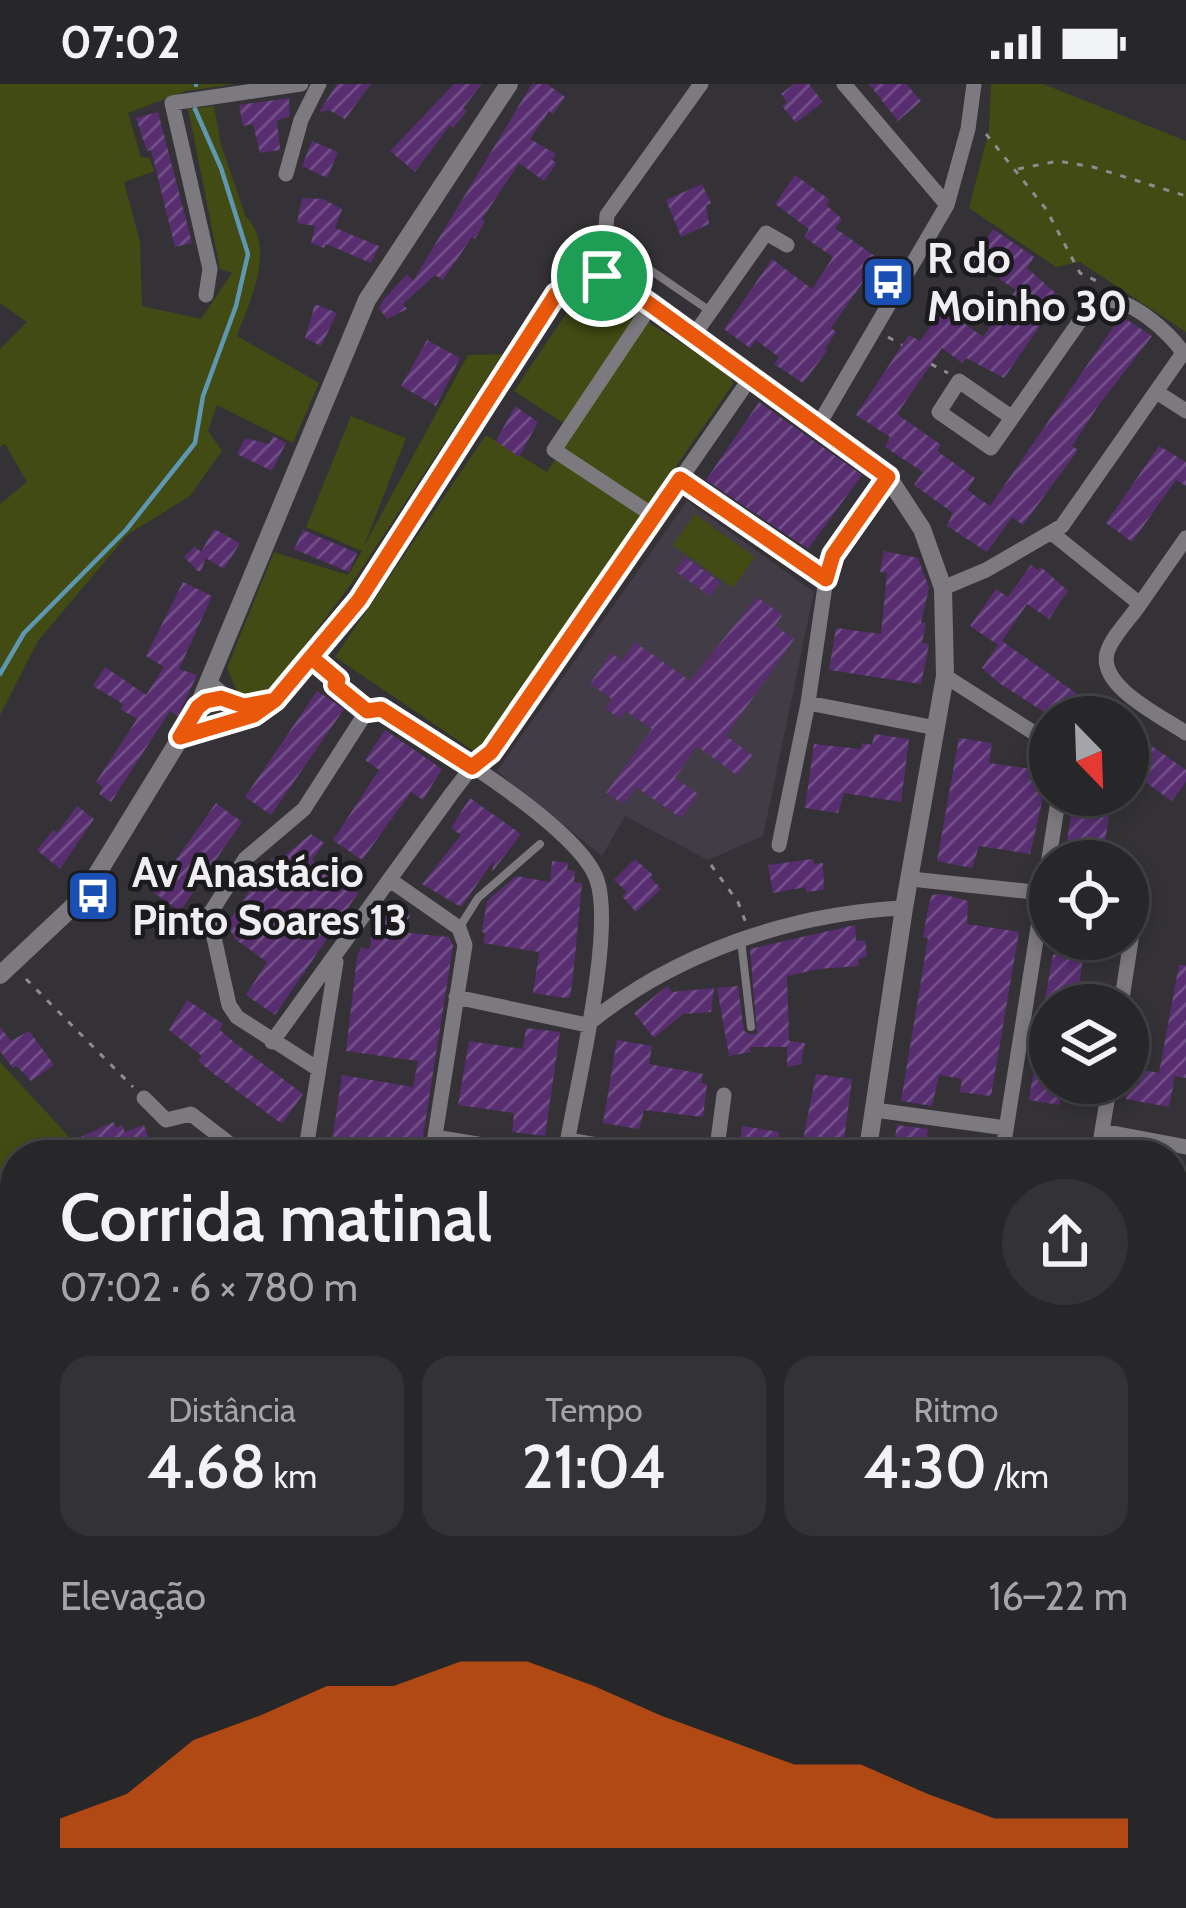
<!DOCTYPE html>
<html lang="pt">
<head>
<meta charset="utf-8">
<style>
  body { margin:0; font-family:Cabin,sans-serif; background:#333234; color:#f1f3f6; height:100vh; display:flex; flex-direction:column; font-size:45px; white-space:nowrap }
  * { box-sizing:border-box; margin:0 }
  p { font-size:39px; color:#a4a5a8 }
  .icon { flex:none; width:66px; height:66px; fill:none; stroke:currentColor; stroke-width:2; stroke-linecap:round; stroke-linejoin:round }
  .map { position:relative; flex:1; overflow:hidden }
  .sheet { position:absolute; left:0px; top:1056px; width:1188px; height:768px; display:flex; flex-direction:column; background:#272628; border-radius:48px 48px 0 0; box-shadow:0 6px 18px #0003,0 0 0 3px #434345 }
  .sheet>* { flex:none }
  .needle { width:78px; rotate:157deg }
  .fabs { position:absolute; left:1029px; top:612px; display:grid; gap:24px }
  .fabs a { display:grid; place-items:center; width:120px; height:120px; border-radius:50%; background:#272628; box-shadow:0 6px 18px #0003,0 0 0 3px #434345; font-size:60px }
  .pin { position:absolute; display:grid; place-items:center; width:102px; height:102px; color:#fff; margin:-51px; border:6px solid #fff; border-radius:50%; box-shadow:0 3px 12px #0007 }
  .round { display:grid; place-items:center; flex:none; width:126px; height:126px; border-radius:63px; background:#333234 }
  .headline { display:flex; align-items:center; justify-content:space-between; height:204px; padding:0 60px }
  h1 { font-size:66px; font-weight:600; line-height:90px }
  .metrics { display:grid; grid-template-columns:repeat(3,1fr); gap:18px; height:204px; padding:12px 60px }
  .metrics div { display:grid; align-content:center; border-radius:30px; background:#333234; text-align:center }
  .metrics b { font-size:60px; font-weight:600 }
  .metrics small { font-size:33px; font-weight:400 }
  .metrics p { font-size:33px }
  .chart { height:336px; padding:24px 60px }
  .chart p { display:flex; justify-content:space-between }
  .chart svg { width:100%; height:216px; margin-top:12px; fill:#ea580c; opacity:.7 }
  .status { display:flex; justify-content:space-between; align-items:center; height:84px; padding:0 60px; background:#272628; direction:ltr }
  .status svg { height:33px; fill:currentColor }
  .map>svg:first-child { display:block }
  .built { fill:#413c45 }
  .green { fill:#414b13 }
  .forest { fill:url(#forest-crowns) }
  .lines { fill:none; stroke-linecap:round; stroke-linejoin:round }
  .stream { stroke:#5e97b1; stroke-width:4.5 }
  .building { fill:url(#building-hatch) }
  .path { stroke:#8e8c8f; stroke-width:3; stroke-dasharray:6 9; stroke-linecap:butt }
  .service { stroke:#7d7a7f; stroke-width:8 }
  .minor { stroke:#7d7a7f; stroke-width:15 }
  .tertiary { stroke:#7d7a7f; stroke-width:18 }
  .route-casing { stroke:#fff; stroke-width:24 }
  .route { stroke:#ea580c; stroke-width:15 }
  .labels { text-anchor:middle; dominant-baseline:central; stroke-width:9; stroke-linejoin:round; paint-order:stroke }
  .poi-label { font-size:42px; font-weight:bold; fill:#f0eef1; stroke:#1b1a1c; text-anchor:start }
</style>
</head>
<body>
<div class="status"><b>07:02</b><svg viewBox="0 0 49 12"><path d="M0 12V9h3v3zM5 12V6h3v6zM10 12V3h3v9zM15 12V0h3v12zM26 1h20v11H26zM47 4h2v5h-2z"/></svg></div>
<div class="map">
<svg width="1186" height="1824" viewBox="0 0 1186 1824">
  <defs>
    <pattern id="forest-crowns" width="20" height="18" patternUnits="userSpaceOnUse" patternTransform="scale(3)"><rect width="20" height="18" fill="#414b13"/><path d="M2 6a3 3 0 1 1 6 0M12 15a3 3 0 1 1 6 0" fill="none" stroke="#5d6536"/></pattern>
    <pattern id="building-hatch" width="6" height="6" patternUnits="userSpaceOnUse" patternTransform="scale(3)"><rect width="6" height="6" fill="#582e71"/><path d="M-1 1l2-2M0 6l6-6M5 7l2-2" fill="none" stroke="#704d86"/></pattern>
  </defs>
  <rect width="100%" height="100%" fill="#343236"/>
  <path class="built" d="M687 417 814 508 763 752 708 776 625 732 602 772 497 687Z"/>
  <path class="green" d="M0 0H236L186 7 128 29 141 73 149 74 155 87 124 98 140 158 142 222 201 235 232 189 220 185 188 25 214 22 221 61 246 133C277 163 249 219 237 252L319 299 293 359 217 321 208 347 222 367 190 412 127 451 38 557 0 631V420L27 398 5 360 0 363V265L27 238 0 219Z
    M991 0H1043L1186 57V248L1080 178 1056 183 969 124 989 46Z
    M599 207 730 290 733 300 479 667H474L335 573 486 351 547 388 574 346 514 307 578 212Z
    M503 270 356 493 274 604 257 614 237 608 227 584 274 468 348 491 362 467 306 443 351 332 406 354 364 462 468 271Z
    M695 430 755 473 733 504 673 461Z
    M0 978 86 1071H15V1809H268L251 1824H0Z
    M1173 1566 1186 1572V1733L1173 1702Z"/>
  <path class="forest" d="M268 1809H823L815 1824H661L566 1816 537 1824H251Z
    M955 1809H1145L1142 1824H974Z"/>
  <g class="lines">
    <path class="stream" d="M196 1V0
      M0 590 24 549 126 446 195 359 203 312 236 222 248 170 221 84 195 25"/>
  </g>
  <path class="building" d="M337 0H371L345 35 329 26 319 28Z
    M454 0H482L463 24 467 27 453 44 450 41 415 88 390 67Z
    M532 0H547L565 13 553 30 549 27 530 55 556 70 552 76 557 79 544 97 519 79 482 135 485 137 475 155 472 153 443 196 435 191 403 220 407 225 387 235 379 224 384 215 407 190 413 197Z
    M794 0H809L823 18 796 39 782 22 787 18 781 10Z
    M869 0H906L921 17 898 37Z
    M289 14 290 32 277 37 280 66 260 69 253 40 243 42 239 21Z
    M158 28 192 159 175 163 151 66 147 67 136 34Z
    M312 57 338 68 327 94 302 82Z
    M795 91 830 116 826 121 842 135 835 144 879 175 831 244 836 248 825 265 827 267 803 299 774 280 779 273 756 256 750 264 724 245 772 175 812 205 833 173 804 153 809 145 775 120Z
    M702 100 711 119 706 122 709 140 681 153 666 116Z
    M302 114 323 115 342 125 335 144 379 162 371 179 326 160 324 164 311 159 315 142 297 139Z
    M993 145 1034 173 1027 184 1060 213 1004 294 966 274 962 279 942 264 897 330 941 361 937 367 975 394 967 406 990 422 1121 232 1152 252 1098 322 1072 362 1078 366 1023 441 1012 433 987 468 947 442 953 429 914 401 923 388 885 363 890 353 856 331 909 251 920 257 944 225 983 253 1016 206 973 177Z
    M315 220 337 229 321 262 305 254Z
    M427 256 460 274 436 322 401 302Z
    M759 318 862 391 808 465 706 396Z
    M515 322 538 338 519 373 496 357Z
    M273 352 286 359 272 387 237 370 245 354 269 360Z
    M1159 362 1186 378V402L1176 396 1132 458 1106 439Z
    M214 445 240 459 224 485 206 474 200 489 184 473 195 462 201 468Z
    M303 446 357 469 349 488 294 465Z
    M884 467 918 474 929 504 921 538 926 539 922 559 929 560 921 600 829 586 836 544 881 550 887 489 880 488Z
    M685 473 720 498 710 512 675 487Z
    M1031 481 1038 486 1041 483 1068 507 1049 535 1027 520 1002 557 1110 633H1052L999 599 982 584 998 561 970 542 996 505 1008 513Z
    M183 498 212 512 179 585 197 591 178 632 170 627 111 718 99 710 103 703 96 698 137 635 120 625 123 620 93 602 105 583 146 611 164 583 146 572Z
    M757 513 782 531 775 542 794 555 726 652 752 671 737 691 697 662 675 694 698 710 681 734 636 703 624 720 606 709 652 645 626 627 620 635 605 624 612 615 590 600 611 569 622 577 635 558 690 597Z
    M317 607 344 625 271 731 245 713Z
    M1128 645 1186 686V698L1172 717 1128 686Z
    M385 646 442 685 423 716 411 708 362 776 333 756 379 686 365 676Z
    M874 650 909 655 901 718 844 709 838 729 805 724 814 660 861 665 862 659 872 661Z
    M959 654 992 659 989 679 1045 687 1042 718 1030 770 979 762 972 784 937 777Z
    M1074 711H1113L1102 774 1098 777H1064Z
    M470 714 521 750 492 788 494 776 461 823 422 800 461 751 451 744Z
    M216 719 242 738 180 827 153 808Z
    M77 722 94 735 60 785 37 766 53 746 57 749Z
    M311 750 324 759 312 776 358 809 275 931 246 911 267 878 235 855 227 840 272 774 277 778Z
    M635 775 653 791 651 794 661 805 636 828 622 812 627 808 614 796Z
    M813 775 814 780 823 779 824 806 806 808V803L773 809 768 781Z
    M552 777 568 779 567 786 575 787 574 798 582 799 573 893 570 913 566 914 533 909 539 868 483 859 485 849 482 848 487 817 516 792 550 798Z
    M942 810 968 817 967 840 1019 848 991 1012 960 1008 962 995 939 991 932 1022 901 1017 928 854 923 853 928 824 932 811Z
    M394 821 410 832 399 848 449 853 453 862 420 1071H330L342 991 413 1003 418 977 346 967 357 873 361 864 370 865 371 853Z
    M855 841 856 857 865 856 867 872 858 876 859 882 819 885 787 892 789 957 805 959 801 980 787 983V963H750L751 968 729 972 717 904 738 902 744 947 751 951 757 949 750 865Z
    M1053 870 1083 875 1076 921H1044Z
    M1179 881H1186V994L1175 992 1169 1023 1126 1015 1132 984 1159 989Z
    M667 902 672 908 714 904 711 928 683 930 654 954 634 929Z
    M187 916 223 940 220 946 235 959 303 1010 282 1040 214 990 198 977 202 972 169 946Z
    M1042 935 1050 936V999H1063L1060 1021 1029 1016Z
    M0 943 11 957 29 947 54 981 31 997 17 982 13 984 0 967Z
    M526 944 560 948 545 1052 512 1048 514 1029 458 1021 469 957 523 965Z
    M617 956 652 962 649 980 703 990 701 999 707 1000 703 1033 644 1026 639 1045 603 1039Z
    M816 990 852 995 842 1071H800Z
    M114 1038 116 1044 122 1041 125 1048 144 1041 149 1055 113 1071H90L76 1055Z
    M897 1041 928 1045 923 1071H892Z
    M742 1042 779 1048 776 1071H738Z"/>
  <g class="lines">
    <path class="path" d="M986 50 1046 125 1080 189 1103 200
      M1018 85 1058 77 1093 83 1186 112
      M888 253 902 261
      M931 280 948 289
      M326 586 338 596 335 600 352 615
      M711 781 738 818 746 839
      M26 895 133 1003
      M834 1809 865 1815 875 1824
      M868 1815 895 1824
      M99 1824 138 1809"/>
    <path class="service" d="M608 157 710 227
      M459 844 478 814 540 760
      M741 856 751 943
      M1149 1824 1153 1809"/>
    <path class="minor" d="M844 0 947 121
      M286 90 301 36 319 0
      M602 192 607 131 701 0
      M206 211 210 185 172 19 301 0
      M651 221 554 366 654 432
      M694 251 766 149 787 161
      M1158 309 1186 327
      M819 340 947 121 968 45 974 0
      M680 395 826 495
      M1053 450 1140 520C1130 535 1112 552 1107 569 1098 603 1163 633 1186 649
      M943 504 986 486 1062 442 1183 269C1172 250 1124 207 1100 218 1094 221 1089 227 1084 231L991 364 939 328 959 297 1011 333
      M1140 520 1186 454
      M945 592 1050 659
      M808 619 936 644
      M779 761 808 619 826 495 833 471 888 393
      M911 795 1043 809
      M390 796 459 844 465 861 432 1071
      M456 913 587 941C674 869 792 829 904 824
      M1121 921 1138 811
      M272 958 452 709 472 683 491 668 751 293
      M318 985 237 933 229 921 209 831 245 775 304 725 367 627 381 625C432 655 579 743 597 796 615 851 575 1007 565 1071
      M144 1014 166 1036 191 1030 244 1071
      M875 1026 1006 1044
      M1102 1047 1186 1063
      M435 1053 545 1071
      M568 1056 656 1071
      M305 1071 336 878
      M716 1071 724 1011
      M1002 1071 1059 711
      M1098 1071 1110 999
      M1173 1198 1186 1126
      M1173 1394 1180 1428 1173 1492
      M1173 1729 1186 1757"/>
    <path class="tertiary" d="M209 600 233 621 264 620
      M180 653 254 631 275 616 359 516 556 210C576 195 588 190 613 194L888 393 922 445 943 504 945 592 904 824 867 1071
      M0 891 83 813 195 630 367 216 509 0
      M1173 1557 1186 1563"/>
  </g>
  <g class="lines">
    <g class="route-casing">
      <path id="route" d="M602 192 577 195 556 210 359 516 275 616 244 622 221 614 206 617 198 623 180 653 254 631 275 616 311 573 338 596 335 601 367 627 381 625 472 683 491 668 680 395 826 495 833 471 888 393 651 221 613 194 602 192"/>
    </g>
    <use href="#route" class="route"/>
  </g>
  <defs>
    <g id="bus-square" transform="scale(2.7)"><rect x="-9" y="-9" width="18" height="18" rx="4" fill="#1a4fb4" stroke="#1b1a1c"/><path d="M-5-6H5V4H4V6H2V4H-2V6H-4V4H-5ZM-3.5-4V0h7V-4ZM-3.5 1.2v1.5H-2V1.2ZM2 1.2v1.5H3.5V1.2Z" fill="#fff"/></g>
  </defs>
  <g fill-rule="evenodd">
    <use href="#bus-square" x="888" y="198"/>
    <use href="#bus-square" x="93" y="812"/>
  </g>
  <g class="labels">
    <g class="poi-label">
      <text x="927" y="174">R do<tspan x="927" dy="48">Moinho 30</tspan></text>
      <text x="132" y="788">Av Anastácio<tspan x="132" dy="48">Pinto Soares 13</tspan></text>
    </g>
  </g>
</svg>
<div class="fabs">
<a><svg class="needle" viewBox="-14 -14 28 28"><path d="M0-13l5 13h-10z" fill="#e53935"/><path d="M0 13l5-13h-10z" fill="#a4a5a8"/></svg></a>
<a><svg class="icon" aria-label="locate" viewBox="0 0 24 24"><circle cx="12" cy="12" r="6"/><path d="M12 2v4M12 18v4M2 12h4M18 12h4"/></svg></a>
<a><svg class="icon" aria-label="layers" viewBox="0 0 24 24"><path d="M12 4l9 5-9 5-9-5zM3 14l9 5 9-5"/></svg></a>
</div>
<div class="pin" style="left:602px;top:192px;background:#1e9e55"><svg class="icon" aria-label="arrive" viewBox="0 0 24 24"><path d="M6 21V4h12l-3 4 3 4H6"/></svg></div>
<section class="sheet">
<div class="headline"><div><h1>Corrida matinal</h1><p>07:02 · 6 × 780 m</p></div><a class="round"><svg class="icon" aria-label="share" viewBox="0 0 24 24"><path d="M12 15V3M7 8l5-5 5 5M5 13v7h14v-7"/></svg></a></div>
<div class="metrics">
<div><p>Distância</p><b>4.68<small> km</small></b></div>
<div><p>Tempo</p><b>21:04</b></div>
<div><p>Ritmo</p><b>4:30<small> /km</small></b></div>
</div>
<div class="chart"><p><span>Elevação</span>16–22 m</p>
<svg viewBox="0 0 160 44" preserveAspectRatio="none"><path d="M0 44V38L10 33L20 22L30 17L40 11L50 11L60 6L70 6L80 11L90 17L100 22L110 27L120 27L130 33L140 38L150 38L160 38V44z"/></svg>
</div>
</section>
</div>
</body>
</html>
